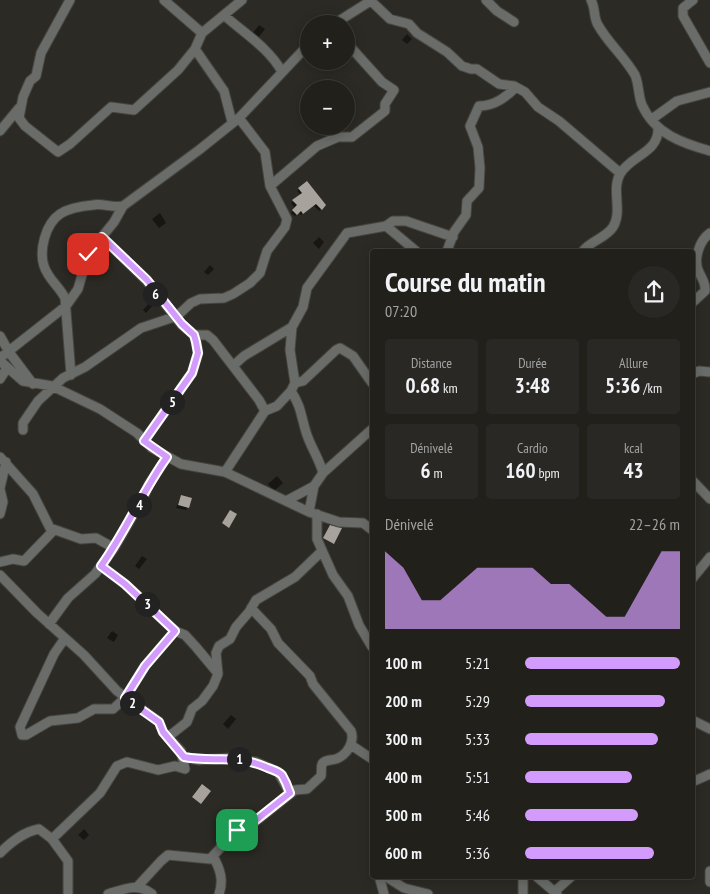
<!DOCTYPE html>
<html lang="fr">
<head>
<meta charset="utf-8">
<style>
  body { margin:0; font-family:"PT Sans Narrow",sans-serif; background:#292824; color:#f1f3f6; height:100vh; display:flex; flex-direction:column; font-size:19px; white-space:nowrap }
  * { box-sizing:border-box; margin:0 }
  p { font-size:16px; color:#a2a3a3 }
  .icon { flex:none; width:28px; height:28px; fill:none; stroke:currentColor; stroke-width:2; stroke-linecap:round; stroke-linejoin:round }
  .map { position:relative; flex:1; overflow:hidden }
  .panel { position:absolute; left:370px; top:249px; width:325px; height:630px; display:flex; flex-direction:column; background:#21201b; border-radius:5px; box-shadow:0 2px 12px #0003,0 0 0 1px #3e3e3a }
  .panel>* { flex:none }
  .fabs { position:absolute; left:300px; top:15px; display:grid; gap:10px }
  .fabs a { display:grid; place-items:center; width:55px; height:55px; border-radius:50%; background:#21201b; box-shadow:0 2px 12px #0003,0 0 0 1px #3e3e3a; font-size:25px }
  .pin { position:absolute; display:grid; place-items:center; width:42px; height:42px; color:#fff; margin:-21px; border-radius:10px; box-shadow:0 2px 8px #0006 }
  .km { position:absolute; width:25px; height:25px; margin:-12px; border-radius:50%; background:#222; color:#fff; font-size:14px; line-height:25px; text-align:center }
  .round { display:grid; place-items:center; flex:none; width:52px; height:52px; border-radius:26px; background:#292824 }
  .head { display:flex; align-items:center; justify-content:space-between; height:85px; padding:0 15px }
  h1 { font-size:28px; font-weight:600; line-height:38px }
  .metrics { display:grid; grid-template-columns:repeat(3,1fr); gap:8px; height:85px; padding:5px 15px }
  .metrics div { display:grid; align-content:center; border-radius:5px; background:#292824; text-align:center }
  .metrics b { font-size:21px; font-weight:600 }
  .metrics small { font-size:14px; font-weight:400 }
  .metrics p { font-size:14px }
  .chart { height:140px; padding:10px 15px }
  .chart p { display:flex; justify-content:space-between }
  .chart svg { width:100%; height:90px; margin-top:5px; fill:#d39cfc; opacity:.7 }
  ul { padding:0 15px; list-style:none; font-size:16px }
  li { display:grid; grid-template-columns:80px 60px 1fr; align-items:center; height:38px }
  li i { height:12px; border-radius:6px; background:#d39cfc }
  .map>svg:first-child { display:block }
  .shadow { fill:#0007 }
  .building { fill:#a8a29c }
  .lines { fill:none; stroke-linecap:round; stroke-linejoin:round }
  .minor-casing { stroke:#47453f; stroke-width:11 }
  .minor { stroke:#6a6c69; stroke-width:9 }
  .route-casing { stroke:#fff; stroke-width:10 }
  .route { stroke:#d39cfc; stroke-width:6 }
</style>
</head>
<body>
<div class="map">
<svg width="710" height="894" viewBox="0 0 710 894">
  <rect width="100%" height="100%" fill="#2c2a24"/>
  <path class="shadow" d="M259 25 265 29 258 38 252 34Z
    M407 34 412 39 407 44 402 40Z
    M305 101 309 104V117L299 109Z
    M307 183 325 205 319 211 313 205 301 215 298 212 295 216 291 213 295 208 291 203 301 195 297 191Z
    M160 213 166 223 159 228 152 219Z
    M319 237 324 242 319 249 313 243Z
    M210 265 214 269 208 275 204 272Z
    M152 300 155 303 146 313 143 310Z
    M277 476 283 483 274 491 268 484Z
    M181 496 191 499 186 510 176 508Z
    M142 556 147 559 139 569 135 566Z
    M112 631 118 635 114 642 107 638Z
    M231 715 236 719 228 729 223 724Z
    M84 829 89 835 84 840 78 835Z"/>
  <path class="building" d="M307 181 326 205 322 210 316 204 303 214 301 211 297 215 292 210 297 205 292 200 302 193 298 188Z
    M181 495 192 498 189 508 178 505Z
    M230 510 237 514 229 528 222 523Z
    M330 525 342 528 334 544 323 538Z
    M202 784 211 791 201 804 192 797Z"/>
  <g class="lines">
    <g class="minor-casing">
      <path id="minor" d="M70 0 41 53 36 76 30 81 23 97 19 118 25 126 58 152 70 144 111 107 134 110 178 70 195 49 202 33 242 0
        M164 0 202 33
        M486 0 497 11 514 22
        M591 0C596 9 593 17 598 25 608 43 624 56 635 75 639 84 638 95 642 105 655 134 682 143 710 151
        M693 0 683 8V16L710 63
        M371 1 390 19 409 24 417 33 447 52 462 66 471 69H477L499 84 514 86 525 92 538 107 559 121 620 173
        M225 16C244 33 270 49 282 72
        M334 24 372 0
        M195 49 224 91 232 122
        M652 119 677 101 710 92
        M0 131 19 108
        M270 186 317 146 338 137H352L385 111V104L394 90 382 82 346 42
        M386 226 416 251
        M102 237 147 281 182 325 194 335 196 342 198 353 192 373 144 441
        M447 251 454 232 466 215 467 201 479 188 480 168 478 147 470 126 479 106C494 106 505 98 516 87
        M583 251C590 241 606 238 613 227 623 211 611 190 620 174 631 155 659 153 658 128
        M692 303 705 291C706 283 702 279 699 272 693 260 699 241 710 233
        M292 327 290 350 295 383
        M194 335H207L213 340 259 400 265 411
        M0 336 9 352 33 384
        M0 358 66 306 78 289 88 254 114 222 123 206 199 150 239 118 309 44
        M0 361 23 381 52 386 100 409 137 433 152 448 181 464 225 472 309 512 339 522 363 523 372 530
        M234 365 244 356 292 327 303 307 307 288 347 233 386 226 393 221H406L453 237
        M692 374 699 371 710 372
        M71 375 65 298C59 286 48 279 44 266 39 251 45 224 60 214 69 208 82 206 93 205 103 203 110 208 123 206
        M0 379 7 368
        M291 391C301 406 301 416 306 432 310 446 319 458 323 473
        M23 430V423L38 401 63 378 85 367 141 328 177 316 191 303 200 299 224 298 233 294 250 283 260 273 267 251 285 227 287 219 270 186 265 152 239 118
        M0 457 33 494 50 528 81 539 96 538 114 548
        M225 472 265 411 277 406 291 391 295 383 303 381 336 350 340 348 353 356 372 383
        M692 480 710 499
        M0 488 6 462
        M0 489 3 502 0 514
        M286 501 314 486
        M309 512 314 486 323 473 372 429
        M317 514V539L333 575 348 596 359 625 372 647
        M0 562 13 559 24 561 53 531
        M101 566 125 584 175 631 185 635 196 647 216 671
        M0 575 37 613 84 655 117 691 159 722 163 732 181 751 185 769 175 766 158 770 127 762 117 766 100 793 52 839
        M692 579 710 557
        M49 624 68 598 95 574 114 548 144 496 149 484 167 457
        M65 638 54 654 20 727 22 735H26L50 721 78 718 94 709H113L125 698 145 666 175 631
        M692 720 710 729
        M168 737 187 722 192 709 202 701 213 686 218 674 216 653 219 646 230 639 236 627 249 612 256 600 295 577 322 551
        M351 745 372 759
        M184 757 199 760 230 758 256 762 278 772 290 793
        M692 782 710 774
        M0 853C11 842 23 832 39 829L52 839 68 861V894
        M213 856C220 869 224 880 219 894
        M710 871V882
        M379 876 384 894
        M385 876 404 888 428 894
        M536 876 557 894
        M137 887 161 861 168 855 210 859 237 830 256 821 295 790 307 789 321 776C322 772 320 764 324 762 327 760 332 760 336 759 347 755 355 742 351 731L313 684 310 676 278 643 271 629 251 608
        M554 892 572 876
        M108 894C124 889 138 882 152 894
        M523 894V876"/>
    </g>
    <use href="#minor" class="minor"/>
  </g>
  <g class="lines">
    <g class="route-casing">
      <path id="route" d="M88 254 102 237 147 280 182 324 194 335 196 342 198 353 192 373 144 441 167 457C142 492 126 531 101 566L125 584 175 631 145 666 125 698 159 722 163 732 184 757C217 763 234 753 268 768 273 770 278 771 282 775 285 780 288 787 290 793L256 820 237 830"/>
    </g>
    <use href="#route" class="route"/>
  </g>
</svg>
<div class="fabs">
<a>+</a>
<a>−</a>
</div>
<div class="pin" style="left:237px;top:830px;background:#1e9e55"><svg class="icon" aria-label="arrive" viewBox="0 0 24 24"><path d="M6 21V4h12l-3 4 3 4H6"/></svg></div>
<div class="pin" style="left:88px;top:254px;background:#d93025"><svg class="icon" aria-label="check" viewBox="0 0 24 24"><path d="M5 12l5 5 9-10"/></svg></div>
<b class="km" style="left:239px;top:759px">1</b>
<b class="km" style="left:132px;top:703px">2</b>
<b class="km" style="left:147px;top:604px">3</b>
<b class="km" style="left:139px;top:505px">4</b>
<b class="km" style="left:172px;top:402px">5</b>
<b class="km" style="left:155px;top:294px">6</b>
<section class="panel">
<div class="head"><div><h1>Course du matin</h1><p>07:20</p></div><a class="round"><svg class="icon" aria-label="share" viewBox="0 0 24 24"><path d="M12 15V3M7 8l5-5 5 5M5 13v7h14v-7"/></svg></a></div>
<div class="metrics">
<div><p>Distance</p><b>0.68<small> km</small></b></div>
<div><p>Durée</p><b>3:48</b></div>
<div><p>Allure</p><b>5:36<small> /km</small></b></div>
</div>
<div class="metrics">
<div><p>Dénivelé</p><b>6<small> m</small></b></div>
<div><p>Cardio</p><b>160<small> bpm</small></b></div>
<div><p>kcal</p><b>43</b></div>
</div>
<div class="chart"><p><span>Dénivelé</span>22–26 m</p>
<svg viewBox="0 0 160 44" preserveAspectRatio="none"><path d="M0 44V6L10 14L20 30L30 30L40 22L50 14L60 14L70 14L80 14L90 22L100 22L110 30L120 38L130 38L140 22L150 6L160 6V44z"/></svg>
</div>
<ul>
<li><b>100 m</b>5:21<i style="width:100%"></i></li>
<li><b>200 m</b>5:29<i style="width:90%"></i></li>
<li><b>300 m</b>5:33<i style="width:86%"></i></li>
<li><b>400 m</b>5:51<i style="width:69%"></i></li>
<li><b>500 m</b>5:46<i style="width:73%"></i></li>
<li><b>600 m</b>5:36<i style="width:83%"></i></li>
</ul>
</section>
</div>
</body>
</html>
